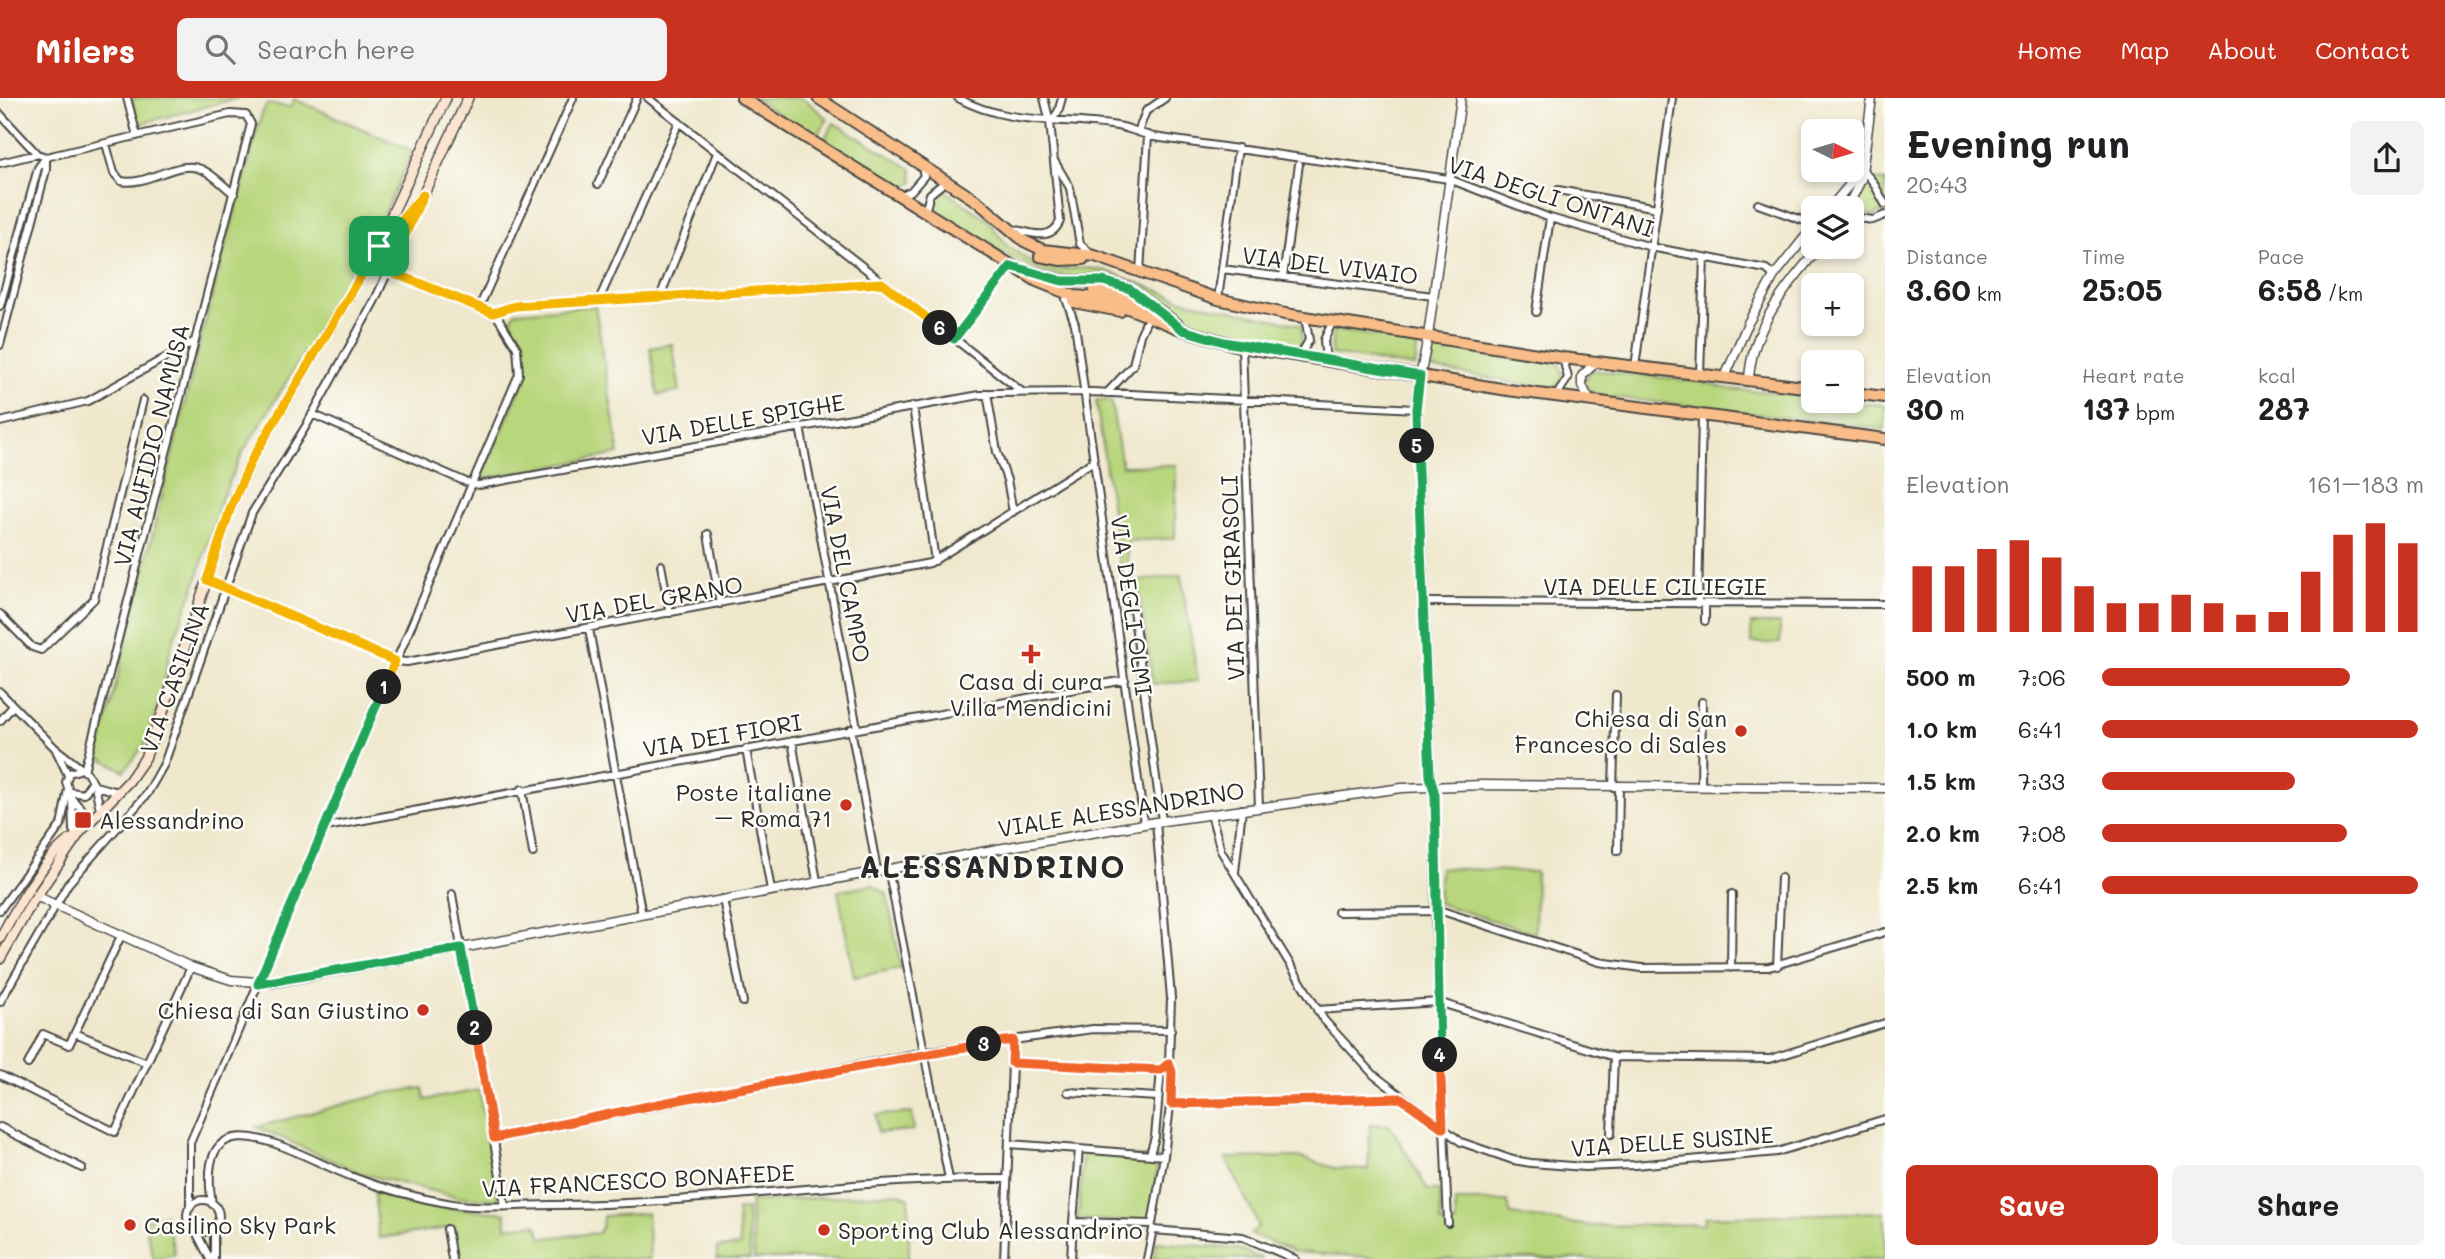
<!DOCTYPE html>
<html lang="en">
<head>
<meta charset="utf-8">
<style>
  body { margin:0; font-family:Mali,sans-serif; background:#f2f2f2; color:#202124; height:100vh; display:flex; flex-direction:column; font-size:26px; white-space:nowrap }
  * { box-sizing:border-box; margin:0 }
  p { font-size:23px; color:#757577 }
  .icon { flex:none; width:38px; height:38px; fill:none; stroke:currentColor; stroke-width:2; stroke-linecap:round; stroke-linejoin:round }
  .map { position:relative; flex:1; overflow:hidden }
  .details { display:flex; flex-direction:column; background:#fff; width:560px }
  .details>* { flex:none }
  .needle { width:46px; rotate:95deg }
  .buttons { position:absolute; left:1801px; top:21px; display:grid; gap:14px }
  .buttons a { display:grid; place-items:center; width:63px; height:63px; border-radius:10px; background:#fff; box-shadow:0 4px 10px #0003; font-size:35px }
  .pin { position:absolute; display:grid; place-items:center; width:60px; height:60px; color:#fff; margin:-30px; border-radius:14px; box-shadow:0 4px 10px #0006 }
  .km { position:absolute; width:35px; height:35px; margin:-18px; border-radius:50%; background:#222; color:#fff; font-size:19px; line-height:35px; text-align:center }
  .round { display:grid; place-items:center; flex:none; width:74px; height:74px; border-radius:10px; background:#f2f2f2 }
  .head { display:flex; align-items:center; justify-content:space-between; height:119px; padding:0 21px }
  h1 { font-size:38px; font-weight:700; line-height:52px }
  .metrics { display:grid; grid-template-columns:repeat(3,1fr); gap:10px; height:119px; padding:7px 21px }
  .metrics div { display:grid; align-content:center }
  .metrics b { font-size:30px; font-weight:700 }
  .metrics small { font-size:19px; font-weight:400 }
  .metrics p { font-size:19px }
  .chart { height:196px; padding:14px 21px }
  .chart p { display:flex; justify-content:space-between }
  .chart svg { width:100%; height:126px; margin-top:7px; stroke:#c8321e; stroke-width:6 }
  .button { display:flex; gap:14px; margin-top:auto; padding:14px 21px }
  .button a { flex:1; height:80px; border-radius:10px; background:#c8321e; color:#fff; font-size:28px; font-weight:700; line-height:80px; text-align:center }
  .button a+a { background:#f2f2f2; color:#202124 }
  ul { padding:0 21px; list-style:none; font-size:23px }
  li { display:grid; grid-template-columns:112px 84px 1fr; align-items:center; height:52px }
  li i { height:18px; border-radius:9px; background:#c8321e }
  header { display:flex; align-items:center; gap:42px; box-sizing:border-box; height:98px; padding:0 35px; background:#c8321e; color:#fff }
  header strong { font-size:33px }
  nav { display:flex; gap:38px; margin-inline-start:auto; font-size:24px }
  .search { width:490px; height:63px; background:#f2f2f2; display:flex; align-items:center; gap:18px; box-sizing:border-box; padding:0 24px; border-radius:10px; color:#757577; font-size:26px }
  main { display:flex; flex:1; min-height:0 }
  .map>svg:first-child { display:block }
  .green { fill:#b8d67c; stroke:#728054; stroke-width:2 }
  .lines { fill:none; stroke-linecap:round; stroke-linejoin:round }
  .minor-casing { stroke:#484743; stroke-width:10 }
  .tertiary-casing { stroke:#484743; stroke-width:11 }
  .secondary-casing { stroke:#484743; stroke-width:12 }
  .primary-casing { stroke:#484743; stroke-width:14 }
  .minor { stroke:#fff; stroke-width:6 }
  .tertiary { stroke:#fff; stroke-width:8 }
  .secondary { stroke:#fce5d0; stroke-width:9 }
  .primary { stroke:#f8bd89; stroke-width:10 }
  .split-1-casing { stroke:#fff; stroke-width:14 }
  .split-2-casing { stroke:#fff; stroke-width:14 }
  .split-3-casing { stroke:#fff; stroke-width:14 }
  .split-4-casing { stroke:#fff; stroke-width:14 }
  .split-5-casing { stroke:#fff; stroke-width:14 }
  .split-6-casing { stroke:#fff; stroke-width:14 }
  .split-7-casing { stroke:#fff; stroke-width:14 }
  .split-1 { stroke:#f5b400; stroke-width:9 }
  .split-2 { stroke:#22a559; stroke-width:9 }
  .split-3 { stroke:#f0652b; stroke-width:9 }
  .split-4 { stroke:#f0652b; stroke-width:9 }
  .split-5 { stroke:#22a559; stroke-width:9 }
  .split-6 { stroke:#22a559; stroke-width:9 }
  .split-7 { stroke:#f5b400; stroke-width:9 }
  .poi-dot { fill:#c8321e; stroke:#fdfcf7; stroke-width:2.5 }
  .labels { text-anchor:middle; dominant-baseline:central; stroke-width:5; stroke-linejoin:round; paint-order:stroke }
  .street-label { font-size:23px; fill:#2b2b2b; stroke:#fdfcf7 }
  .poi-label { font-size:23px; fill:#2b2b2b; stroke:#fdfcf7; text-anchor:end }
  .district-label { font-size:30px; font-weight:bold; letter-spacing:2px; fill:#2b2b2b; stroke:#fdfcf7 }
</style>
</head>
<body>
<header>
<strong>Milers</strong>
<div class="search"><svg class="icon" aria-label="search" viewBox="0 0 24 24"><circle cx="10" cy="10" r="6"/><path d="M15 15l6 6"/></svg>Search here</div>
<nav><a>Home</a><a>Map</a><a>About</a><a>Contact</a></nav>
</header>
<main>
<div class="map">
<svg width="1885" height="1161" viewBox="0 0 1885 1161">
  <rect width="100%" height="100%" fill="#fdfcf7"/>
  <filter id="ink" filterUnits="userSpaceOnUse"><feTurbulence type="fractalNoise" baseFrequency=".0143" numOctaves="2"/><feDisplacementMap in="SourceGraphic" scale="14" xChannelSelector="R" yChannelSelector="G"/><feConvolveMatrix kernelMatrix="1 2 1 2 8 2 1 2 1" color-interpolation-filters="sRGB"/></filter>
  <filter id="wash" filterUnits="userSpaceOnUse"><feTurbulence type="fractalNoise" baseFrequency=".00686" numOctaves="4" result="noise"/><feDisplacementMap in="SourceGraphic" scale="28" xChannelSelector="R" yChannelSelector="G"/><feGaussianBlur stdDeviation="1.57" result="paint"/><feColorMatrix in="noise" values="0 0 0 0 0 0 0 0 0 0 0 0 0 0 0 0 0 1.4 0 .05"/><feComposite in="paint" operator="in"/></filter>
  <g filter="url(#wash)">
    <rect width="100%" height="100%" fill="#efe8cd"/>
    <path class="green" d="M132 0H239L138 26Z
      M755 0H803L828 21 818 36 797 29Z
      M294 1 413 53 365 157 243 354 223 397 193 493 171 548 161 599 145 646 124 673 98 659 201 239 262 15 267 6 291 9Z
      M834 25 912 71 913 85 901 91 891 87 823 43Z
      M1868 82 1885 83V118L1884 113 1873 118 1854 113Z
      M944 92 988 122 1007 148 1038 168 1054 172 1089 170 1106 173 1186 203 1302 227 1301 247 1298 250 1253 243 1194 227 1133 187 1042 175 983 145 933 112 932 98Z
      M595 208 619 356 481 381 524 282 527 262 511 222 515 214Z
      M1333 232 1418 244 1415 269 1331 256Z
      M672 246 680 293 658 297 650 250Z
      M1430 246 1517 262H1545L1559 266C1564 276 1564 282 1556 289H1541L1427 270Z
      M1592 272 1702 284 1729 291 1808 297 1813 298V303L1885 307V331L1596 297 1585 288 1584 281Z
      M1096 302 1111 303 1122 368 1176 367 1175 440 1128 443 1127 468 1121 475Z
      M1181 477 1198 583 1153 586 1137 483Z
      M1751 526H1780V545H1751Z
      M1440 770 1536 774 1535 836 1438 805Z
      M873 787 887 796 901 870 854 879 838 793Z
      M423 990 425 1002 479 992 499 1102 457 1099 360 1075 257 1029 386 995Z
      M912 1015 914 1032 877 1035 876 1017Z
      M1370 1026 1390 1027 1428 1092H1440L1441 1125H1456L1455 1103H1507L1511 1117 1592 1128 1704 1126 1705 1119 1885 1114V1161H1391L1296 1154 1250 1136 1259 1128 1226 1060 1298 1059 1335 1070 1368 1072Z
      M1083 1055 1158 1060 1151 1122 1144 1125 1078 1121Z
      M374 1094 437 1109 506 1115V1129L536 1126 542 1140 598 1135 602 1129 603 1118 647 1115 650 1161H459L454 1129 379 1140Z
      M899 1095 909 1100V1161H754L750 1104Z
      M747 1111 750 1161H717V1150L740 1148 737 1112Z
      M165 1116 175 1156 154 1161 144 1122Z
      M1156 1144 1238 1151 1263 1161H1154Z"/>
  </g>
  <g filter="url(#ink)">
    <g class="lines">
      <g class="minor-casing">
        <path id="minor" d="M127 0 137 38
          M648 0 1021 293
          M958 0C1008 28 1063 19 1117 28 1130 30 1141 36 1154 39L1449 81 1550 120 1651 149 1766 171 1774 178
          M0 16 37 56 46 59 230 16 246 17 251 26 84 673
          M1050 24 1058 14 1062 0
          M1138 34 1146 13 1165 0
          M106 46 114 75 121 83C148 89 178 59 203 72 214 77 224 88 234 96
          M1055 64 1070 90 1080 146 1090 155
          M0 65 37 56
          M1862 71 1873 84 1885 106
          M598 86 637 0
          M1558 92 1657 110
          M899 98 911 93 924 78 922 70
          M1758 106 1813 126
          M925 114 930 96 946 83
          M1852 119 1873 122 1885 117
          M1013 131C1030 135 1052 144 1060 123L1050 24 1044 0
          M1222 171 1433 198
          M1140 175 1148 37
          M1283 179 1299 66
          M660 199 717 55
          M1066 201 1075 226 1144 725
          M1218 201 1238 50
          M599 202 679 24
          M0 208 38 70 46 59
          M479 210 573 0
          M1536 214 1550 120
          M493 215 515 208 881 185
          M954 241 1011 168
          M0 247 46 72V59
          M1242 249 1259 709
          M1300 258 1309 242 1305 219
          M1326 264 1324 242 1333 223
          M1635 269 1672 0
          M1700 276 1704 159
          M987 295 997 354 1007 382 1013 414
          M1107 295 1133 267 1140 237 1147 222
          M1556 298 1568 280 1563 260
          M913 308 935 463
          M312 316 466 384 479 387 991 295 1093 294 1416 311
          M0 324 88 303 195 243
          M800 329 857 630
          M708 436 720 506
          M661 467 670 515
          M1127 468 1162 723
          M207 482 395 563 407 564 930 465 1094 363
          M1424 504 1885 506
          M1698 506 1702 318
          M0 516 32 549 41 552 94 501 143 302
          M1705 523V506
          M589 531 642 817
          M0 594 55 650 87 675 95 688 118 694
          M0 623 13 608
          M851 631 877 772
          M792 643 817 783
          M746 651 771 792
          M56 652 68 677
          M1431 687 1435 697V812L1448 1125
          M95 688 100 711
          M1613 689 1616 597
          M1701 689 1702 604
          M522 691 533 755
          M71 694 84 696 91 685
          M73 702 91 721
          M1211 716 1221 753 1324 922 1374 977 1461 1044 1513 1062 1531 1065 1585 1069 1635 1067 1777 1054 1885 1021
          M1156 724 1171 900 1169 965
          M326 729 1125 582
          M77 739 73 732 72 701 66 684 69 675 79 672
          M1618 753 1619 689
          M888 770 949 1081
          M1235 774 1242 711
          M452 796 505 1108
          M723 801 743 904
          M0 812 61 727 68 691
          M1338 814 1442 813 1599 864 1642 870 1769 869 1885 834
          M1777 868 1781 780
          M1731 870 1732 796
          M0 904 68 786 147 696 164 666 252 415 306 328 375 202 419 105
          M1317 912 1438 904 1614 959 1770 961 1885 925
          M75 935 147 965
          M1012 965 1161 972
          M28 966 43 936 69 947 121 838
          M0 977 115 1034 191 869
          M1068 994 1158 999
          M1171 1006 1401 1001
          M0 1029 82 1070
          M1611 1036 1614 959
          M494 1040 925 954 1093 931 1171 932
          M1009 1046 1079 1051
          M1079 1051 1164 1058 1152 1126 1073 1124Z
          M1150 1056 1155 1039 1161 972 1169 965 1173 983 1164 1058
          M187 1118a16 16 0 1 1 32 0a16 16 0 1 1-32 0Z
          M212 1106C193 988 298 1058 350 1078 383 1091 417 1100 452 1106 485 1111 519 1107 553 1107 704 1107 855 1079 1007 1081
          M190 1110V1045L519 276 517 250 497 218 389 173
          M214 1130V1161
          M447 1131 452 1161
          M195 1132 210 1161
          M1153 1132 1243 1139 1295 1161
          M1004 1161 1013 942
          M1071 1161 1073 1124
          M1147 1161 1153 1131"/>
      </g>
      <g class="tertiary-casing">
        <path id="tertiary" d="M1830 110 1860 74
          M1847 110 1861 82 1872 0
          M1725 279 1748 225 1774 178 1813 129
          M1749 282C1751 230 1788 186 1820 149
          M1590 303 1582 288V278L1596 264
          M1431 687 1416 301 1428 238 1461 0
          M36 798 191 869 231 882 272 885 1009 749 1156 724 1402 690 1482 687 1885 690"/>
      </g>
      <g class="secondary-casing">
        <path id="secondary" d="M381 140 446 0
          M0 840C12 818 53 743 77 739
          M0 861 31 806 80 734 129 683 145 660 163 614 231 409 252 361 379 148 423 97 468 0"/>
      </g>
      <g class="primary-casing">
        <path id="primary" d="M742 0 1037 183 1074 198 1103 200 1183 232 1242 249 1508 292 1885 341
          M818 0 978 104 1024 143 1043 152 1095 158 1218 201 1285 216 1563 260 1813 290
          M1040 158 1061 162 1083 161
          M1030 174 1062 183H1103L1130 191 1178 227
          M1094 190 1118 197 1150 213
          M1074 204 1120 213
          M1852 295 1885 299"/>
      </g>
      <use href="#minor" class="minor"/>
      <use href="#tertiary" class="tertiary"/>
      <use href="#secondary" class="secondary"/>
      <use href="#primary" class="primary"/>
    </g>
  </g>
  <g class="lines" filter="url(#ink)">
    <g class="split-1-casing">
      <path id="split-1" d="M379 148 252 361 231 409 207 482 395 563 384 589"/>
    </g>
    <g class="split-2-casing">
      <path id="split-2" d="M384 589 258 886 461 850 475 930"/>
    </g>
    <g class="split-3-casing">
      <path id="split-3" d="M475 930 494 1040 673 1003 984 946"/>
    </g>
    <g class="split-4-casing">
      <path id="split-4" d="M984 946 1013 942 1012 965 1161 972 1169 965 1172 974 1171 1006 1401 1000 1443 1030 1440 957"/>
    </g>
    <g class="split-5-casing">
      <path id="split-5" d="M1417 348 1430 678 1435 697 1440 957"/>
    </g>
    <g class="split-6-casing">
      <path id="split-6" d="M940 230 954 241 1011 168 1062 183H1103L1130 191 1183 232 1224 244 1420 278 1416 311 1417 348"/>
    </g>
    <g class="split-7-casing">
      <path id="split-7" d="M379 148 423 97 389 173 493 215 515 208 882 185 940 230"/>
    </g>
    <use href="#split-1" class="split-1"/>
    <use href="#split-2" class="split-2"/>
    <use href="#split-3" class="split-3"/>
    <use href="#split-4" class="split-4"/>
    <use href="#split-5" class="split-5"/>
    <use href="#split-6" class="split-6"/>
    <use href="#split-7" class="split-7"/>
  </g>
  <g class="poi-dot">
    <path d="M1027.5 545.5h7v7h7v7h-7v7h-7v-7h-7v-7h7z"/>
    <circle cx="1741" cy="633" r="7"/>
    <circle cx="846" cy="707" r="7"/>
    <rect x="74" y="713" width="18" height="18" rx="3.5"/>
    <circle cx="423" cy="912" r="7"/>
    <circle cx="130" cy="1127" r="7"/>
    <circle cx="824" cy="1132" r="7"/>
  </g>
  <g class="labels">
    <g class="street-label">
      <text transform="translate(1551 98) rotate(18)">VIA DEGLI ONTANI</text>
      <text transform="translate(1330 167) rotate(7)">VIA DEL VIVAIO</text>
      <text transform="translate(743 321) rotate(-10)">VIA DELLE SPIGHE</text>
      <text transform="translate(151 347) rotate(-76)">VIA AUFIDIO NAMUSA</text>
      <text transform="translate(846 476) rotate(79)">VIA DEL CAMPO</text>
      <text transform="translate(1232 480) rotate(-92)">VIA DEI GIRASOLI</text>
      <text x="1655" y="488">VIA DELLE CILIEGIE</text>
      <text transform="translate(654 501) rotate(-10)">VIA DEL GRANO</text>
      <text transform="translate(1132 507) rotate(82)">VIA DEGLI OLMI</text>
      <text transform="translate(174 580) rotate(-70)">VIA CASILINA</text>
      <text transform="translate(722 637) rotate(-10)">VIA DEI FIORI</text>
      <text transform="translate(1121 711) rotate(-9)">VIALE ALESSANDRINO</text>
      <text transform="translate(1672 1043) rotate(-4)">VIA DELLE SUSINE</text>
      <text transform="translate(638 1082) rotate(-3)">VIA FRANCESCO BONAFEDE</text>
    </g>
    <g class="poi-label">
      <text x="1031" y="583" text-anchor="middle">Casa di cura<tspan x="1031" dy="26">Villa Mendicini</tspan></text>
      <text x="1727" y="620">Chiesa di San<tspan x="1727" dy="26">Francesco di Sales</tspan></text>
      <text x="832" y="694">Poste italiane<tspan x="832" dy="26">– Roma 71</tspan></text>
      <text x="99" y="722" text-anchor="start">Alessandrino</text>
      <text x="409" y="912">Chiesa di San Giustino</text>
      <text x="144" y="1127" text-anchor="start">Casilino Sky Park</text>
      <text x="838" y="1132" text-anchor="start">Sporting Club Alessandrino</text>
    </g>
    <g class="district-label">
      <text x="993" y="768">ALESSANDRINO</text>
    </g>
  </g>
</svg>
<div class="buttons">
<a><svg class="needle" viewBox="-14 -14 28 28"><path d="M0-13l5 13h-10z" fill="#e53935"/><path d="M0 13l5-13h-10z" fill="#757577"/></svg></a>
<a><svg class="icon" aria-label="layers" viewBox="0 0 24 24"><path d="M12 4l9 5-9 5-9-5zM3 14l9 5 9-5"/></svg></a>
<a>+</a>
<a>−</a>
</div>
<div class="pin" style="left:379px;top:148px;background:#1e9e55"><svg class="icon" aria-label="arrive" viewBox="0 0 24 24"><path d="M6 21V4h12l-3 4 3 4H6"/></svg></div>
<b class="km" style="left:384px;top:589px">1</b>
<b class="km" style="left:475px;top:930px">2</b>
<b class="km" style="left:984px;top:946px">3</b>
<b class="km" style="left:1440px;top:957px">4</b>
<b class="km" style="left:1417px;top:348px">5</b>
<b class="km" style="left:940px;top:230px">6</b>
</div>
<section class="details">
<div class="head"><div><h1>Evening run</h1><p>20:43</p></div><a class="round"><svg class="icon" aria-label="share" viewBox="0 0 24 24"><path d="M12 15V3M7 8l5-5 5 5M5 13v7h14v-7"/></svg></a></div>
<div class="metrics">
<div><p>Distance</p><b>3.60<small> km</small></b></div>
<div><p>Time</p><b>25:05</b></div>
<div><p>Pace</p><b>6:58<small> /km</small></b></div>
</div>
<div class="metrics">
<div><p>Elevation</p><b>30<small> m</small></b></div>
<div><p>Heart rate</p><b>137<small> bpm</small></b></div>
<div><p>kcal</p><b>287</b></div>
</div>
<div class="chart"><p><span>Elevation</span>161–183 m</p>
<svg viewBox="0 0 160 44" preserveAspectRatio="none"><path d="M5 44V21M15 44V21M25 44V15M35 44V12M45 44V18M55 44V28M65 44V34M75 44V34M85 44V31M95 44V34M105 44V38M115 44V37M125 44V23M135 44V10M145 44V6M155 44V13"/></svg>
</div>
<ul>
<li><b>500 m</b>7:06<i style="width:77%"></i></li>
<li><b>1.0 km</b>6:41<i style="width:98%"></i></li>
<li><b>1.5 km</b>7:33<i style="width:60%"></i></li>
<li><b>2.0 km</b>7:08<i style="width:76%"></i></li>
<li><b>2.5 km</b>6:41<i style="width:98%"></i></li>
</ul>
<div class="button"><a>Save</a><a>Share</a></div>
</section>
</main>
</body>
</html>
